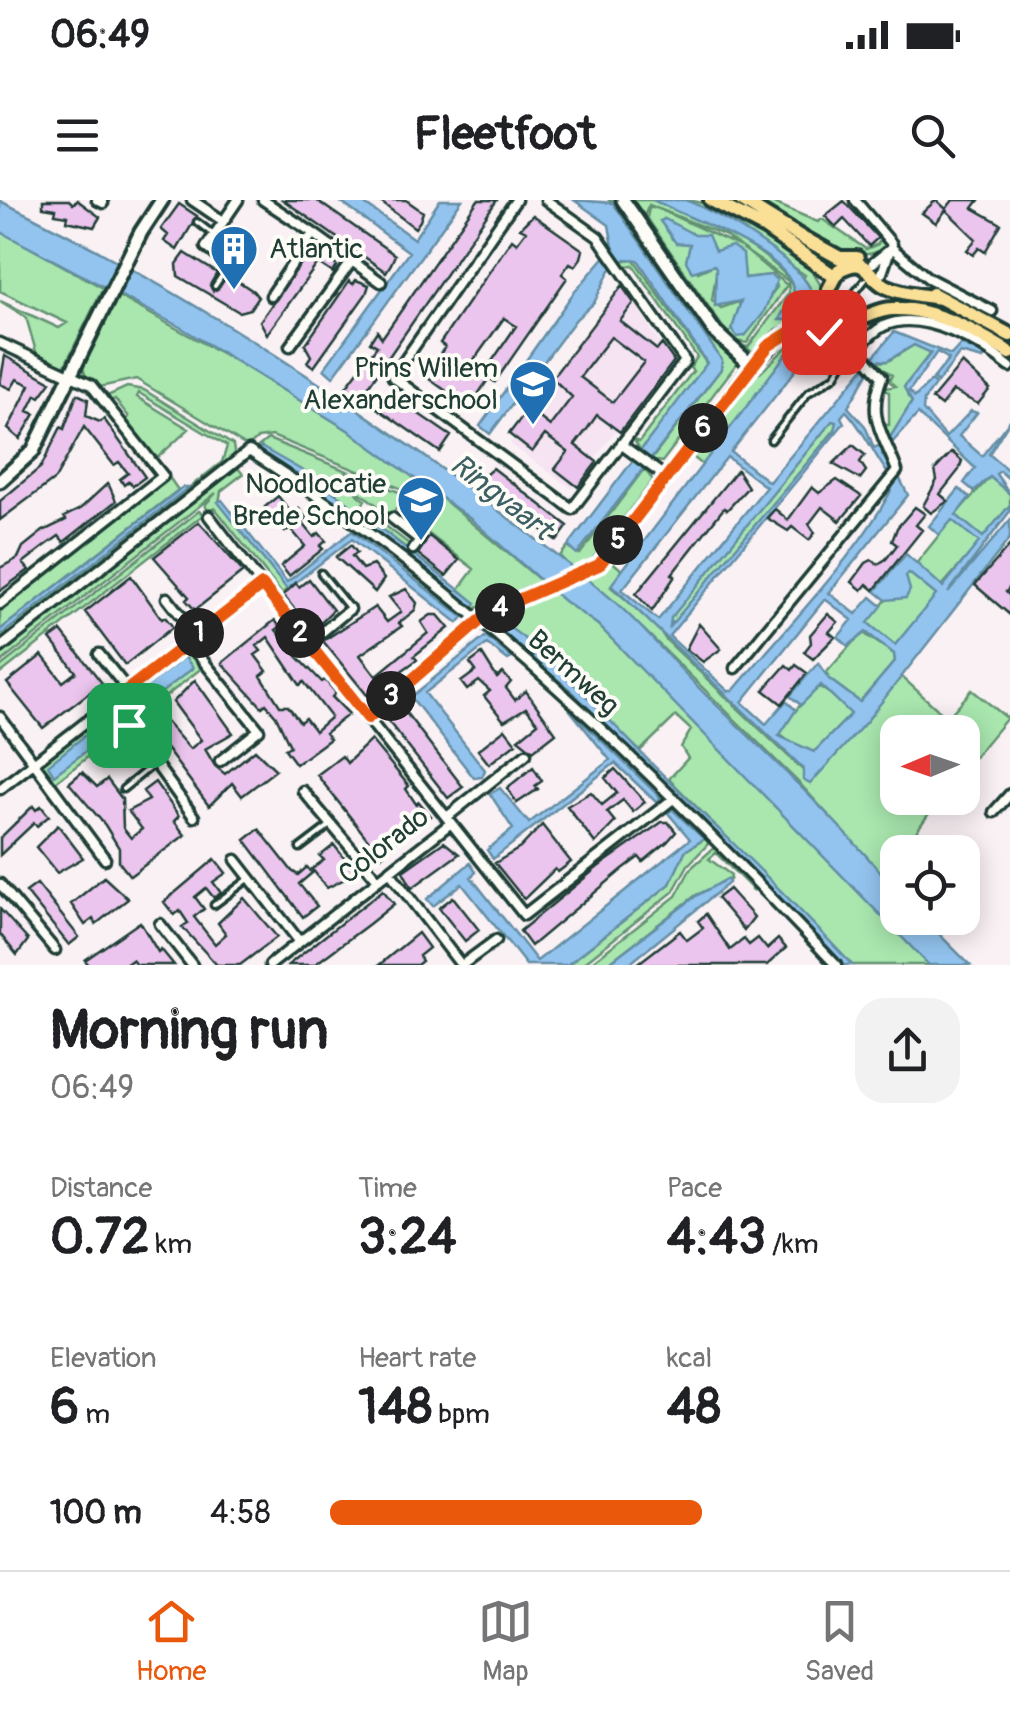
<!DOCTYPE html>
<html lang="en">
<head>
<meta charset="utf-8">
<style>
  body { margin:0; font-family:Pangolin,sans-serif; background:#f2f2f2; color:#202124; height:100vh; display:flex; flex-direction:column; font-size:38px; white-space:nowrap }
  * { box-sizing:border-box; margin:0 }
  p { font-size:32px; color:#757577 }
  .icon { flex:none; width:55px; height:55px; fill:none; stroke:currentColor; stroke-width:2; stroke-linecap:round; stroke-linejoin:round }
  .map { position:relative; height:765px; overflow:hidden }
  .details { display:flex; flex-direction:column; background:#fff; flex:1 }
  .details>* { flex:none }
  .needle { width:65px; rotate:268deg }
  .fabs { position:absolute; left:880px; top:515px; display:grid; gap:20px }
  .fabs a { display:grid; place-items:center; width:100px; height:100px; border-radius:20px; background:#fff; box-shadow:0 5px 25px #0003; font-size:50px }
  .pin { position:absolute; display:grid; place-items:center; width:85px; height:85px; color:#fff; margin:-42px; border-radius:20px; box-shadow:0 5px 15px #0006 }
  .km { position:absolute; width:50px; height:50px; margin:-25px; border-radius:50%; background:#222; color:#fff; font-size:28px; line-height:50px; text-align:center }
  .round { display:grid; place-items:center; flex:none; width:105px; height:105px; border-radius:30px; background:#f2f2f2 }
  .overview { display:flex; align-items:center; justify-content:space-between; height:170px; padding:0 50px }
  h1 { font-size:55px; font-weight:700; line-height:75px }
  .metrics { display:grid; grid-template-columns:repeat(3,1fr); gap:15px; height:170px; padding:10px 50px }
  .metrics div { display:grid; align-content:center }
  .metrics b { font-size:50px; font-weight:700 }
  .metrics small { font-size:28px; font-weight:400 }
  .metrics p { font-size:28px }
  ul { padding:0 50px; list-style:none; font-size:32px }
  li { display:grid; grid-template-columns:160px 120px 1fr; align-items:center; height:75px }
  li i { height:25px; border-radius:12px; background:#ea580c }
  .status { display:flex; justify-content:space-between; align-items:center; height:70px; padding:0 50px; background:#fff; direction:ltr }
  .status svg { height:28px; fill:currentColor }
  header { display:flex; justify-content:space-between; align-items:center; height:130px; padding:0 50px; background:#fff; font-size:45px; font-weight:700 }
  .dock { display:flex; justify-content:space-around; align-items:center; height:140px; border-top:2px solid #e0e0e0; background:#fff; font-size:28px; color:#757577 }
  .dock a { display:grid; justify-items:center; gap:5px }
  .dock .selected { color:#ea580c }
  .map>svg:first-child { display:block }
  .built { fill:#f6e4f3 }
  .green { fill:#a9e7af; stroke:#649272; stroke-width:2.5; fill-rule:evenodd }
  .water { fill:#93c4ef; stroke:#658ea4; stroke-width:2.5; fill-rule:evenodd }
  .building { fill:#ecc5ee; stroke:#1f3d34; stroke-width:2.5; fill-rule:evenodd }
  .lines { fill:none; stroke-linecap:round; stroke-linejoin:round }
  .lane-casing { stroke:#1f3d34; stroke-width:11 }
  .street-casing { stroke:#1f3d34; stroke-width:15 }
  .secondary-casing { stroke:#1f3d34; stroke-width:19 }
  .primary-casing { stroke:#1f3d34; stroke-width:20 }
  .lane { stroke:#fdfcf7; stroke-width:4 }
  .street { stroke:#fdfcf7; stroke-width:8 }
  .secondary { stroke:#fdfcf7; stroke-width:11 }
  .primary { stroke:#fadf96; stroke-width:12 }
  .route-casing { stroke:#fff; stroke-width:20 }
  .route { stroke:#ea580c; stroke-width:12 }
  .labels { text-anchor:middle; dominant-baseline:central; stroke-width:8; stroke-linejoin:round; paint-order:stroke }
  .poi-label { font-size:28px; fill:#1f3d34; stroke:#fdfcf7; text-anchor:end }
  .street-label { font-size:28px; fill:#1f3d34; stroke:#fdfcf7 }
  .water-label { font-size:30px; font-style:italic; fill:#3c5f63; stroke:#fdfcf7 }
</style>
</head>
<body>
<div class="status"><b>06:49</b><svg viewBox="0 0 49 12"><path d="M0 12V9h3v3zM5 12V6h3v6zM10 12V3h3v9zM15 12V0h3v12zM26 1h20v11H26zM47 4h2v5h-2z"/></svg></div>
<header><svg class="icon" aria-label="menu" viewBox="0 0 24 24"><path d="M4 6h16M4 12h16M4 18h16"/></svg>Fleetfoot<svg class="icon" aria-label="search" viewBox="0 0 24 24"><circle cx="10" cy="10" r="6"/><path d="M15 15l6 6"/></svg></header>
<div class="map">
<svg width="1010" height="765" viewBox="0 0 1010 765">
  <rect width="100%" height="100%" fill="#faf1f5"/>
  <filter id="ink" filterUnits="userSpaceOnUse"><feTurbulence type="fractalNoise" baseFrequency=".01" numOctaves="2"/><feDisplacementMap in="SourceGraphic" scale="20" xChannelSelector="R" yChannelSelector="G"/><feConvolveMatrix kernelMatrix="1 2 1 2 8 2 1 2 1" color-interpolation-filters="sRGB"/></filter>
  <g filter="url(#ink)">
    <path class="built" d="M624 85 670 160 572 289 510 244Z"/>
    <path class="green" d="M609 0 621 4 718 144 738 162 662 262 651 260 721 169 722 160Z
      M629 0C636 0 646 0 653 0 683 7 791 59 794 92L779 120 805 75 747 35 684 0C718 0 849 68 819 113 813 123 773 131 754 153L748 149 744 154 726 140ZM649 5 724 35 788 81 789 93 748 147C717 141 664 45 644 16Z
      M754 0H767L818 22 822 19 866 49 878 44 881 36 885 46C858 76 781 16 754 0Z
      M649 8H657L743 48 787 85 747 143 736 141 722 126 647 18ZM665 20 715 51 742 54 745 78 771 75 777 87 762 106 732 129 741 101 721 108 712 100 717 68 714 65 698 72 690 44 672 39Z
      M0 31 103 88 64 167 37 155 26 117 0 101 59 128 67 123 0 91Z
      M633 58 707 164 641 251 634 240 639 242 693 171 690 168 697 157 633 65 623 67 619 62Z
      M118 96 239 163 348 230 425 285 426 291H407L272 236 258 238 248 247 136 179 100 187 86 177 83 168Z
      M816 137 820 147 816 141 787 153 704 266 689 254 751 173H760L791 143Z
      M914 145 931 152 904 187 912 202 888 241 880 225H889V192L881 189 895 186 889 181 892 175 875 162 888 161Z
      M127 187 144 190 233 245 235 259 0 444V436L222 262 227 246 139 193 137 197 189 229 155 260 125 222 129 217 115 199 109 202 105 197Z
      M832 221H838L837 227 670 428V418Z
      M268 239 347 271 350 287 365 300 361 307 413 347 410 351 317 279 258 249 314 286 404 359 313 288 254 250Z
      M236 266 243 274 221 291 219 303 287 389 282 394 215 308 208 311 205 305 216 293 0 463V452Z
      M644 269 653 280 593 358 572 369 560 356 568 346 580 354Z
      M350 272 411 297H422L431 289 541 381 470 411 406 360 472 408 475 403 459 389 474 369 408 318 411 314 401 303 390 315 353 287Z
      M169 277 178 290 0 430V409Z
      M990 277 1010 294V305L983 338 955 315Z
      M199 311 203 315 0 474V467Z
      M952 319 980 342 941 387 915 365Z
      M609 359 622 370 611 387 655 424 666 440 805 572 866 522 900 475 947 518 972 490 1007 518 963 571 962 532H898V598H940L889 670 897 679V691L802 586 643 429 584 379Z
      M909 372 937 395 895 445 867 423Z
      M554 392 598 425 732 558 929 765H852L669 579 688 558 681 547 691 530 676 516 640 551 515 435 514 442 685 603 843 765H840L490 426 498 414Z
      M862 432 894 454 895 461 860 502 829 479 827 472Z
      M184 451 203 467 132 523 120 500Z
      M817 485 849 507 851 514 814 552 798 548 778 532Z
      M106 511 113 512 126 527 52 585 41 562Z
      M676 606 707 637 708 644 688 665 673 692 581 765H567L670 684 685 651 703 640 672 609 665 610Z
      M716 646 755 685 753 690 716 653 709 659 731 675 730 680 696 695 606 765H588L676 696 691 668Z"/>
    <path class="water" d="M338 0H359L414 39 440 0H462L333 177 324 169 409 52Z
      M574 0 613 3 722 160 721 169 577 354 568 346 707 163 638 60 626 59 610 70 594 103 576 119 490 234 480 226 572 95 613 47 609 25Z
      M653 0C663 0 676 0 685 0 712 9 826 73 812 105 806 119 791 120 779 120L794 92C790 51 685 18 653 0Z
      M0 1C215 104 412 240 596 386 636 417 668 458 707 496 773 559 838 621 897 691L898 718H923L970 765H929L598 425 564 401 472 320 348 230 180 127 8 36 0 31Z
      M665 19 695 35H708L715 51 732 46 743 54 745 78 771 75 777 80 763 114 745 136 737 137 732 129 741 101 715 106 716 68 714 65 692 72 686 61 690 44 676 43 660 21Z
      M894 132 951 155 961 144 986 156 983 159 960 153 937 183 933 179 949 159 937 152 909 191 915 197 931 181 935 185 924 200 923 210 946 237 971 211 977 213 959 236 982 256 1010 220 989 254 1010 272V280L1000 271 996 274 1010 294 990 277 974 291 964 283 975 268 918 214 882 254 892 271 889 275C873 254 864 229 846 211L841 217 844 223 669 436 728 491H733C784 429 870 344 898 275L908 295 829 393 856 414 871 397 882 406 868 423 895 445 936 395 909 373 906 376 910 390 906 398 886 400 875 391 906 354 943 387 979 342 952 320 939 335 929 326 959 289 970 297 956 315 983 337 1010 305V311L948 393 1010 320V338L866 522 810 584 803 580V568L611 385 787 153 812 140 836 162 832 167 810 152 731 252 769 282ZM914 145 931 153 904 187 912 202 888 241 874 248 865 226 848 207 876 160 887 161ZM832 221 837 222 835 230 670 426 671 418ZM727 257 766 287 658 420 622 390ZM825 399 852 420 838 437 848 446 866 432 894 454 895 461 860 502 829 479 818 463 790 496 801 505 821 485 851 514 814 552 779 536 796 510 786 501 766 524 742 502Z
      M261 247 317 279 476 403 472 408 314 286 259 251Z
      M183 287H189L0 436V430Z
      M222 300 287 382 352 331 463 417 458 423 352 339 287 389 218 302Z
      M495 420C530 432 621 533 652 564 720 630 787 695 852 765H843L570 490 493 426Z
      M486 436 512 458 508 460 487 444 425 493 485 570 482 577 474 578 411 497Z
      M185 457 193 468 134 514 125 503Z
      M569 509 661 598 656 602 615 563 493 659 487 650 513 629 490 594 500 588 529 623 610 560Z
      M108 517 117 528 54 575 48 565Z
      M672 609 704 639 685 651 670 684 567 765H526L462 684 433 706 427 699 470 663 476 672 471 677 537 761 690 639 668 613Z
      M727 679 729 683 628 765H606L696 696Z"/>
    <path class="building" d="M43 0H69L73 4 77 0 100 17 94 27 67 21 68 16 55 14 56 9 43 7Z
      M283 0H316L395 55 391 64 386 72Z
      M378 0H406L423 12 420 21 415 28Z
      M478 0H497L361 197 346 187 377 146 370 142 377 131 382 138Z
      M936 0 946 9 953 0H979L973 8 1001 24 985 52 979 48 973 55 967 50 976 39 946 10 936 23 922 13Z
      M844 1 878 38 869 46 844 19 836 27 825 16Z
      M179 4 197 16 177 50 164 41 168 35 161 29Z
      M533 15 583 50 581 58 575 66 570 63 562 74 567 78 495 182 489 178 479 193 485 196 472 209 422 174 424 166 429 159 433 164 445 147 440 143 512 39 517 43 526 31 520 28ZM504 118 516 126 482 176 469 167Z
      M312 48 337 66 333 73 318 63 267 134 260 121Z
      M185 53 217 73 210 85 213 91 229 75 253 91 258 97 250 109 239 112 178 76 177 64Z
      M356 80 369 85 366 94 314 167 307 162 311 156 305 145 349 81 353 84Z
      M622 86 634 103 620 121 657 150 662 144 674 161 620 232 597 215 588 228 575 245 597 262 578 287 555 269 568 252 545 235 532 252 509 234 528 209 550 226 572 197 552 178ZM611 137 644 162 613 202 580 177Z
      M5 156 51 182 40 197 36 195 28 211 35 214 20 239 8 229 30 185 17 179 11 189 0 184Z
      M962 163 990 189 978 204 953 191 941 206 932 199Z
      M77 194 88 199 86 216 100 222 104 219 145 277 133 286 129 281 124 285 120 279 128 273 119 262 114 265 84 227 55 279 0 320V301L41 267 61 227 64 229Z
      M391 195 451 236 440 252 377 208Z
      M853 245 865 255 860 262 866 271 860 279 833 264Z
      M952 252 962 261 959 270 940 294 948 301 931 313 923 306 937 280 935 270Z
      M493 268 568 326 557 341 478 281Z
      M737 270 748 287 727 310 724 308 672 374 675 376 652 411 636 394Z
      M837 280 861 296 840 321 822 307 809 324 815 333 809 340 792 327 788 331 767 318 775 309 788 320 812 287 819 293Z
      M108 283 116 301 64 342 59 336 45 346 23 363 29 370 0 391V368L18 358 23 347 43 331 66 320 64 317 80 309Z
      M278 296 293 315 299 309 306 318 302 322 314 337 319 333 326 341 320 346 323 349 289 376 281 366 305 346 290 328 285 332 265 307Z
      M915 307 925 314 916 325 922 330 874 390 867 384 862 390 852 382 866 363 872 360 878 364 886 359 897 345 892 341 897 328Z
      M199 322 243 372 195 410 186 400 189 397 154 357Z
      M429 336 459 360 446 376 418 354Z
      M351 345 357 353 352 356 362 369 373 365 384 379 375 392 336 357Z
      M1010 345V387L1006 392 1010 396V415L975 385Z
      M131 376 162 419 165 417 173 427 125 465 85 412Z
      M309 379 333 410 312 431 283 395 296 383 299 387Z
      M406 389 417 403 415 410 399 423 402 426 360 455 376 476 428 433 421 422 431 415H438L449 428 414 456 417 460 367 495 323 441 375 407 387 422 401 412 389 397Z
      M828 414 838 422 829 432 835 437 813 459 804 452 811 443 810 435Z
      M275 420 280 427 276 430 286 442 291 439 302 452 297 456 322 482 325 480 336 493 332 497 349 514 325 533 330 539 296 564 285 549 290 546 276 516 266 504 262 507 222 463ZM268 437 300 485 304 482 331 517 315 531 305 518 300 522 288 506H280L261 476 267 471 255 455 261 451 257 446Z
      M699 424 721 449 703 462 686 449Z
      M61 431 102 483 43 528 7 483 42 455 63 482 76 472 50 439Z
      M482 454 497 478 503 473 511 482 506 488 515 500 526 491 556 533 533 551 518 539 538 523 526 508 504 521 484 496 490 491 479 481 467 490 461 482 476 471 470 463Z
      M786 465 792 470 796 465 807 473 782 504 764 490Z
      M195 480 233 533 205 549 215 566 225 574 255 550 276 570 242 596 232 583 209 606 147 523 160 515 190 549 201 540 173 502Z
      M403 509 463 587 448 598 388 521Z
      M505 529 516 543 489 564 478 550Z
      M371 540 409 586 406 589 416 604 419 602 431 616 408 634 406 631 381 656 317 575 342 556 347 563Z
      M533 567 542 581 535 586 538 589 517 603 507 588Z
      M615 569 645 602 633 612 623 600 607 612 615 622 595 643 567 606 591 592 602 605 617 593 605 578Z
      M82 572 97 587 107 579 122 599 123 628 131 638 142 629 128 611 149 600 143 591 155 582 179 616 174 621 185 635 130 676 119 662V648L105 625 69 583Z
      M33 606 36 610 41 606 49 616 37 626 34 623 0 655V638Z
      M662 622H668L676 632 667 642 643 662 639 657 623 669 531 746 520 731 598 667Z
      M58 625 83 658 57 673 36 647Z
      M542 625 571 662 558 672 555 669 524 699 495 663 520 648Z
      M259 629 292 671 298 675 307 667 312 673 299 684 317 706 303 717 245 640Z
      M444 642 459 654 412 688 403 671Z
      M334 645 356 673 327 688 312 669 324 660 320 656Z
      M215 659 226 673 213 682 221 693 214 698 206 688 195 697 204 709 194 717 215 744 226 734 218 723 244 698 277 737 240 765H217L182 727 188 723 180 711 174 715 164 702Z
      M104 677 128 699 96 724 93 719 85 725 71 704Z
      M37 684 79 737 69 745 26 692Z
      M729 689 754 717 744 730 717 698Z
      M383 690 394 704 369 724 314 765H288Z
      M453 697 479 730 465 741 439 708Z
      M0 709 28 740 17 755 0 734Z
      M706 714 730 750 744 739 749 745 758 738 767 749 778 739 786 748 767 765H636L680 731 687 740 703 728 698 721Z
      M140 722 158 752 161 749 174 765H136L132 760 125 765H89L85 760Z
      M418 733 429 748 419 756 422 761 417 765H379Z"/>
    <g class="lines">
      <g class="lane-casing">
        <path id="lane" d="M197 22 214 35
          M215 86 229 65
          M850 99 865 80
          M771 240 808 193 835 176 850 151
          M321 373 350 409
          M123 589 154 564
          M300 648 329 626
          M214 705 250 678"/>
      </g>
      <g class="street-casing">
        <path id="street" d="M97 0 103 3
          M192 0 223 21
          M263 0 313 33
          M516 0 393 177 572 309 685 161 598 37 546 0
          M855 0 892 44 882 73
          M892 48 928 78 992 111
          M873 63 892 48
          M233 69 206 47 238 0
          M271 96 313 33 381 82
          M821 123 828 142 840 151C861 153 868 132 886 125 924 109 982 144 1010 167
          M0 143 91 185 163 276 0 404
          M290 146 352 61
          M622 245 667 278
          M209 316 262 385
          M392 318 420 340 413 349
          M167 398 196 435
          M188 442 259 530 220 561
          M309 443 350 409
          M0 448 249 251C470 390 657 576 836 765
          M99 454 127 489
          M735 468 897 271C884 234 866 219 882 177L857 148
          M111 502 194 617
          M0 517 105 659
          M368 517 489 412 599 365 751 165
          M0 589 262 385 451 623 270 765
          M303 591 378 680
          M994 612 1010 594
          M447 617 526 554
          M451 623 524 715 673 599
          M236 660 299 741
          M389 671 461 765
          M0 684 55 750
          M160 724 192 765
          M462 765 496 740"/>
      </g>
      <g class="secondary-casing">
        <path id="secondary" d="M623 0 715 132 751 165 780 137 841 116
          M0 281 33 251 141 32 162 0"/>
      </g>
      <g class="primary-casing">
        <path id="primary" d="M711 0 765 28 834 76
          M741 0 812 44
          M809 41 840 58H857
          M933 94 1010 135
          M940 98C924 96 895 93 882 84 864 72 867 56 839 70L829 89 834 110C858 131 868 110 892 109 933 107 976 132 1010 153"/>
      </g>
      <use href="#lane" class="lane"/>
      <use href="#street" class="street"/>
      <use href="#secondary" class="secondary"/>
      <use href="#primary" class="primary"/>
    </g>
  </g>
  <g class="lines" filter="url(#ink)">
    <g class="route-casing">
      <path id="route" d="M129 525 112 502 262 385 368 518 490 412 599 365 768 146 790 132 821 123 824 132"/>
    </g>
    <use href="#route" class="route"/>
  </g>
  <defs>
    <g id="building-pin" transform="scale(2.5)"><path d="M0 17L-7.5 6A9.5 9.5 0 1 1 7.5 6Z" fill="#1f6fb2" stroke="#fdfcf7"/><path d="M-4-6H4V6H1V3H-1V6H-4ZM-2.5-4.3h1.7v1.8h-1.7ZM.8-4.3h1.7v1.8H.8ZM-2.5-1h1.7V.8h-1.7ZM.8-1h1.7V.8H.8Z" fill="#fff"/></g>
    <g id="school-pin" transform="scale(2.5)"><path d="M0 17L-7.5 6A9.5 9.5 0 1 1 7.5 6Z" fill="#1f6fb2" stroke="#fdfcf7"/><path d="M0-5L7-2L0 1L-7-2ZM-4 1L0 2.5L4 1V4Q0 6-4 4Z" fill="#fff"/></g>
  </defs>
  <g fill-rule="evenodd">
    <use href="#building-pin" x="234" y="49"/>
    <use href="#school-pin" x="533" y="184"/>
    <use href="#school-pin" x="421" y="300"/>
  </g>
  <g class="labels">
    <g class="poi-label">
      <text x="269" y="49" text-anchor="start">Atlantic</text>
      <text x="498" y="168">Prins Willem<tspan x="498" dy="32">Alexanderschool</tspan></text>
      <text x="386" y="284">Noodlocatie<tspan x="386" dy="32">Brede School</tspan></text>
    </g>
    <g class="street-label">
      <text transform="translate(573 473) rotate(42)">Bermweg</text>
      <text transform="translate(384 646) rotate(-38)">Colorado</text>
    </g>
    <g class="water-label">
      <text transform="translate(501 297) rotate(38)">Ringvaart</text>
    </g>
  </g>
</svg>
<div class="fabs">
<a><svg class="needle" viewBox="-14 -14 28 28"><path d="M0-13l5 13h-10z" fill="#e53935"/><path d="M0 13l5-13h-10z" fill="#757577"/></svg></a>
<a><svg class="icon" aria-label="locate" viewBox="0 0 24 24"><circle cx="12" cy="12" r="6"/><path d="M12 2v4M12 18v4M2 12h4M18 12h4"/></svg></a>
</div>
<div class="pin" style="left:129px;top:525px;background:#1e9e55"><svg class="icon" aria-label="arrive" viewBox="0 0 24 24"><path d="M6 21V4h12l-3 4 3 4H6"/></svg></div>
<div class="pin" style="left:824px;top:132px;background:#d93025"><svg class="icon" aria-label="check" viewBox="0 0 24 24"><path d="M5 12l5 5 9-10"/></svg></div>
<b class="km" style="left:199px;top:433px">1</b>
<b class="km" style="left:300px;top:433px">2</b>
<b class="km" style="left:391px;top:496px">3</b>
<b class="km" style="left:500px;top:408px">4</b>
<b class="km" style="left:618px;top:340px">5</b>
<b class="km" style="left:703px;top:228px">6</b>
</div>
<section class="details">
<div class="overview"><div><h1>Morning run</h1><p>06:49</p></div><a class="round"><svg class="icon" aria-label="share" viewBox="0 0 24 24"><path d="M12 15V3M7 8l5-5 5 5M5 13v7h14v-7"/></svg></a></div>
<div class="metrics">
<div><p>Distance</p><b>0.72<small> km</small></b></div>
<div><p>Time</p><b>3:24</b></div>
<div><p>Pace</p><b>4:43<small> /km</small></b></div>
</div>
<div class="metrics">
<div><p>Elevation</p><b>6<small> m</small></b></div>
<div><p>Heart rate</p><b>148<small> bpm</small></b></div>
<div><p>kcal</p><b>48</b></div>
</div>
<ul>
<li><b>100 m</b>4:58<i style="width:59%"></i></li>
</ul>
</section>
<nav class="dock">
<a class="selected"><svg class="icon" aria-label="home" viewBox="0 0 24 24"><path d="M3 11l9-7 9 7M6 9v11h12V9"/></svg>Home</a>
<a><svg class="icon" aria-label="map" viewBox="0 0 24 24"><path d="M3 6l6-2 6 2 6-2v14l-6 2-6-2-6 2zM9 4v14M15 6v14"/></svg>Map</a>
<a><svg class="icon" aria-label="saved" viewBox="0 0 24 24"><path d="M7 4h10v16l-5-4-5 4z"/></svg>Saved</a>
</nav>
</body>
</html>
